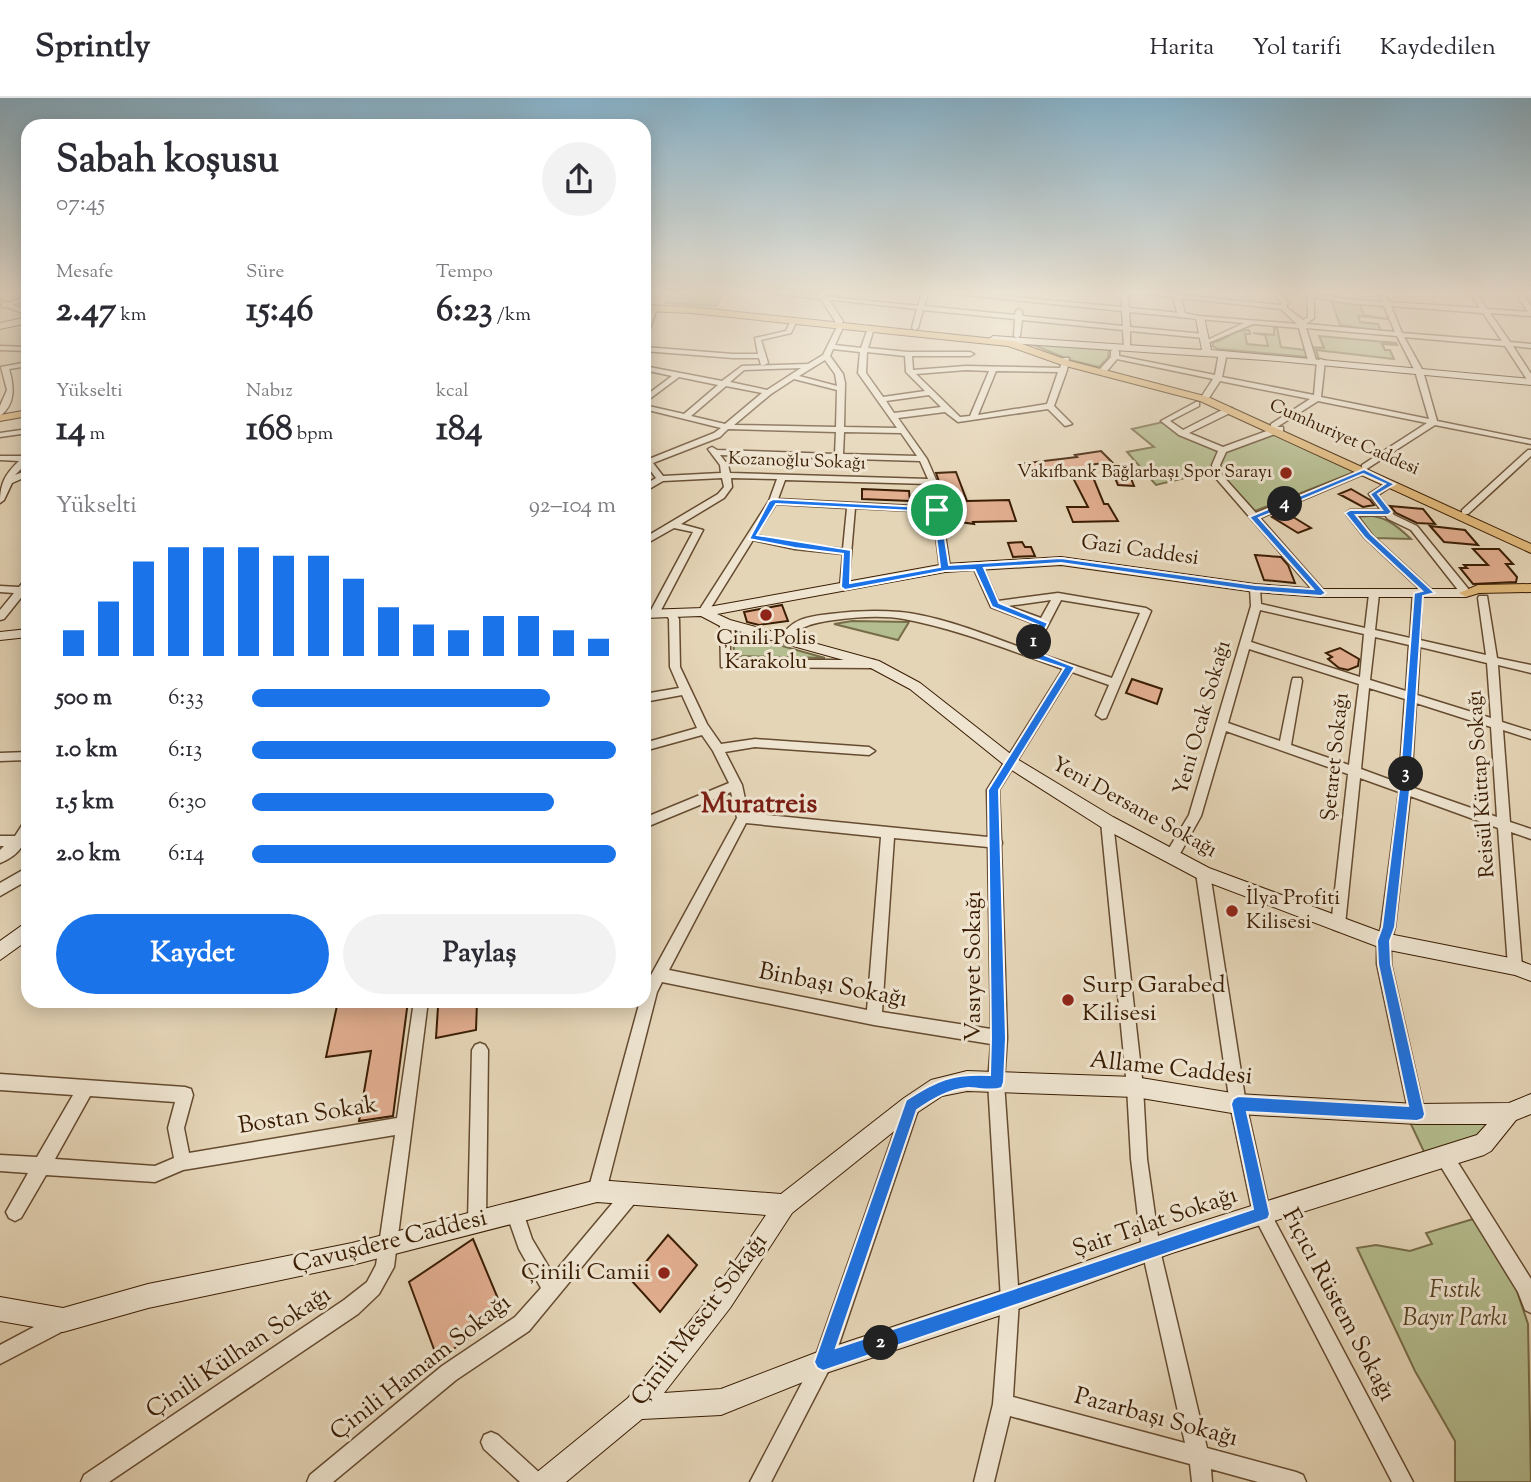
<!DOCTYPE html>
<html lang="tr">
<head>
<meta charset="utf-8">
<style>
  body { margin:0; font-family:"Sorts Mill Goudy",serif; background:#f2f2f3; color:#2b2b33; height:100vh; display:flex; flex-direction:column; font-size:26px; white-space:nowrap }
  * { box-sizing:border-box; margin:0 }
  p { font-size:23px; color:#7c7c81 }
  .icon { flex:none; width:38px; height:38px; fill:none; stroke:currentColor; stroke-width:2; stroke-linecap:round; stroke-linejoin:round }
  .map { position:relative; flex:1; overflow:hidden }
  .side { position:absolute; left:21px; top:21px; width:630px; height:889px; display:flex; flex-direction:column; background:#fff; border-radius:21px; box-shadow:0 4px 18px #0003 }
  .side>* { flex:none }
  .pin { position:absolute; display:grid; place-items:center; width:60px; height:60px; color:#fff; margin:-30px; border:4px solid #fff; border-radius:50%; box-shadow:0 2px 7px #0007 }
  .km { position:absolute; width:35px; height:35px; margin:-18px; border-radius:50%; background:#222; color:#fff; font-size:19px; line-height:35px; text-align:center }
  .round { display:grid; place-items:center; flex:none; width:74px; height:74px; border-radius:37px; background:#f2f2f3 }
  .headline { display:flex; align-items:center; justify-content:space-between; height:119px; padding:0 35px }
  h1 { font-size:38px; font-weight:700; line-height:52px }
  .stats { display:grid; grid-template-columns:repeat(3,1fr); gap:10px; height:119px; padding:7px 35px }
  .stats div { display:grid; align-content:center }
  .stats b { font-size:35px; font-weight:700 }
  .stats small { font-size:19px; font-weight:400 }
  .stats p { font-size:19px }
  .chart { height:196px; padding:14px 35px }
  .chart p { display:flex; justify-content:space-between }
  .chart svg { width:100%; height:126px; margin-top:7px; stroke:#1a73e8; stroke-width:6 }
  .primary-button { display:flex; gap:14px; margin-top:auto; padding:14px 35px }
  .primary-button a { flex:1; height:80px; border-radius:42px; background:#1a73e8; color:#fff; font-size:28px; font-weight:700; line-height:80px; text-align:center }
  .primary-button a+a { background:#f2f2f3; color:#2b2b33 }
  ul { padding:0 35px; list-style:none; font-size:23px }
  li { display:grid; grid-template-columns:112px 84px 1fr; align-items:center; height:52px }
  li i { height:18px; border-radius:9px; background:#1a73e8 }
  header { display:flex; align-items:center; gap:42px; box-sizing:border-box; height:98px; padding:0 35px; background:#fff; border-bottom:2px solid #e1e1e2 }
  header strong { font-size:33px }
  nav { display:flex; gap:38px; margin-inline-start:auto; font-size:24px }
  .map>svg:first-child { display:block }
  .green { fill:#b4bd8f; stroke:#776d49; stroke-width:2 }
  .building { fill:#e2ae90; stroke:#3a1d03; stroke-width:2 }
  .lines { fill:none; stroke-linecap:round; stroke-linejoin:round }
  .street-casing { stroke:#654b30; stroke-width:3 }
  .secondary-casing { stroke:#3a1d03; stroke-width:2 }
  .primary-casing { stroke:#3a1d03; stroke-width:2 }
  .street { fill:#eee4d0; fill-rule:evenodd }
  .secondary { fill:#eee4d0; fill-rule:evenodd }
  .primary { fill:#e2ba7c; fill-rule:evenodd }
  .route { fill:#1a73e8; stroke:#fff; stroke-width:2; fill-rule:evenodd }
  .poi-dot { fill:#8f2418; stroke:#eee4d0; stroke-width:2.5 }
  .labels { text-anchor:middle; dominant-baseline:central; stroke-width:6; stroke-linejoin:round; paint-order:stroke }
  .far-street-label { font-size:18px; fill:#3a1d03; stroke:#eee4d0 }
  .far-poi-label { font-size:18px; fill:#3a1d03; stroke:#eee4d0; text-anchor:end }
  .street-label { font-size:21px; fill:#3a1d03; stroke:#eee4d0 }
  .poi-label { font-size:21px; fill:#3a1d03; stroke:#eee4d0 }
  .near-street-label { font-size:24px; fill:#3a1d03; stroke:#eee4d0 }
  .near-poi-label { font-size:24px; fill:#3a1d03; stroke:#eee4d0; text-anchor:start }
  .near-park-label { font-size:24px; font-style:italic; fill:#584526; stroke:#eee4d0 }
  .district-label { font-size:28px; font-weight:bold; fill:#7a1f14; stroke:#eee4d0 }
</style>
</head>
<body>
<header>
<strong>Sprintly</strong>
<nav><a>Harita</a><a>Yol tarifi</a><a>Kaydedilen</a></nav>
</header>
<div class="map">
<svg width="1531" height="1384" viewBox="0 0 1531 1384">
  <rect width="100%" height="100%" fill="#e5d5b7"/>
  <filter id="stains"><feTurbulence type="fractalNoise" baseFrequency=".00286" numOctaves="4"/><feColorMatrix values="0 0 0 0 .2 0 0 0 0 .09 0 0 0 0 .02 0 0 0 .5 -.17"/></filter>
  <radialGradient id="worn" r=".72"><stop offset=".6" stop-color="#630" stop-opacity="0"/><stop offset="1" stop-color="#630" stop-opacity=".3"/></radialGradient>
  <path class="green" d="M672 195H724L716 208 666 205Z
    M1335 203 1359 205 1364 217 1388 221 1358 218 1360 224 1378 226 1381 233 1340 227 1332 205Z
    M1274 230H1277L1281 249 1305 252 1308 259 1218 251 1212 248 1214 244C1226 242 1235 231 1249 232L1250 236H1245L1247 246 1268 248 1265 237 1253 235 1274 237Z
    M1319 238 1396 245 1397 247 1382 246 1385 252H1390L1394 261 1316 252 1319 261 1314 260 1309 249 1324 250Z
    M1027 244 1109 252 1108 260 1099 269 1070 262Z
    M1163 324 1221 352 1214 373 1156 387 1127 354 1154 349 1132 331Z
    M1275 335 1357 373 1255 413 1222 378 1219 368 1226 354Z
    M1360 417C1384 417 1394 425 1411 441L1375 440 1359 419Z
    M852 523 909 524 898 542 834 526Z
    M733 534 825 560 734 558Z
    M1498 1019 1480 1043 1427 1060 1408 1020Z
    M1480 1119 1511 1175 1528 1226 1531 1384H1455V1343L1415 1273 1357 1150 1376 1147 1410 1153 1432 1146 1426 1135Z"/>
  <path class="building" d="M1101 353 1112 364 1088 367 1104 406H1108L1118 423 1073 424 1067 409H1088L1069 372 1025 376 1019 366 1077 359 1075 357Z
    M1110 368H1126L1134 388 1118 387Z
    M956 374 967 403 1009 402 1016 423 973 424 974 426 953 423 936 375Z
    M862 391 909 393 910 403 862 401Z
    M1351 391 1370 402 1374 407 1363 409 1339 396Z
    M1390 408 1423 411 1435 426 1417 425 1396 415Z
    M1285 414 1311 430 1298 435 1272 419Z
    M1430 428 1465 432 1478 447 1444 444Z
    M1022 444 1025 449H1031L1035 458 1013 459 1008 445Z
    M1473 451H1499L1513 466H1506L1517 479 1516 484 1473 486 1460 470H1467L1464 467H1488Z
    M1255 457 1281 459 1288 467 1295 485 1264 482Z
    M782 507 788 523 759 527 747 524 744 514Z
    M1340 550 1359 561 1358 568 1348 572 1339 570 1328 561 1332 559 1326 555Z
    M1132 581 1162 591 1157 606 1126 595Z
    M338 903H408L393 1018 359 1023 371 953 326 959Z
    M477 903 476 932 436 940 438 909Z
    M668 1137 697 1167 660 1214 631 1182Z
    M473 1141 504 1215 438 1262 409 1184Z"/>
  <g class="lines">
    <g class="street-casing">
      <path id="street" d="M768 195H792L918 208 922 195H928L924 208 1015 217 1016 213 1019 211 1022 213V218L1123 228 1122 213 946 195H971L1122 209V195H1128L1129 210 1181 215 1184 217 1181 219 1129 214 1130 229 1204 236 1207 238 1204 240 1130 233V250L1127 252 1124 250 1123 232 1022 222 1020 238 1017 240 1014 238 1015 221 923 212 918 230 915 232 912 230 917 211Z
        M1134 195H1158L1281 207 1282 205 1272 195H1279L1288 205 1286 209 1303 222 1308 219 1307 195 1346 201 1382 204 1379 195H1385L1389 204 1480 210 1470 195H1476L1487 211 1528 214 1516 195H1522L1531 208V218L1490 215 1510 244 1531 246V250L1513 248 1531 276V283H1528L1505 248 1404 239 1423 273 1437 323 1531 342V346L1435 327 1365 372 1362 371V367L1427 325 1318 303 1277 329H1283V333L1226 354 1220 367 1222 377 1256 415 1361 372 1368 374 1260 420 1326 495 1321 498 1317 497 1214 378 1212 367 1218 353 1179 337 1161 323 1196 304H1199V308L1170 323 1183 332 1226 310H1232V314L1189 335 1223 349 1275 330H1271V326L1310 301 1220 283 1207 303H1204L1200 301 1213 281 1117 261 1107 273 1100 271 1111 259V253L1115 251 1119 253V258L1215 277 1219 255 1223 253 1227 255 1222 279 1314 297 1317 263 1321 261 1325 263 1321 299 1429 321 1415 273 1397 238 1306 230 1316 262 1312 264 1308 262 1299 230 1253 226 1208 245 1203 244 1244 225 1200 221 1197 219 1198 218 1297 226 1281 211ZM1314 199 1346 205 1384 208 1395 234 1306 226 1314 220ZM1391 208 1483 215 1502 243 1402 235Z
        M28 198V202L13 207 28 213V217L7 209H2L0 202 8 205Z
        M654 208 657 210 647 239 644 241C644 230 646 215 654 208Z
        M794 220 797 222 791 235 761 242 768 265 764 267H761L759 260H733L644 253V249L733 256H758L755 240 786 233 791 222Z
        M839 221 844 227 835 247 861 250 868 230 871 228 874 230 868 250 908 254H970L974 256 970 258H912L913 272 966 268 1060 270 1063 260H1069L1067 272 1054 308 1072 326 1065 328 1048 311 958 324 945 314 898 320 927 361 937 384 950 470 948 472 945 473 940 470 933 414 855 410 848 491H842L840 489 843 456 795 451 753 442 707 516 703 517 698 514 769 403 777 381 731 380 732 389 724 400 681 426 703 432 659 516 658 518H650L649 516 693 434 674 430 644 447V440L718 396 724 389 722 380 663 383 644 394V387L656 380 647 368 644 369V363L714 335 721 330 644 311V307L684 316 718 287 679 279 644 305V299L672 278 644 272V268L722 283 742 268 808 266 823 257 838 227 836 223ZM833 251 860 254 858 275 897 330 844 329 845 285 843 276 830 258ZM867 254 905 258 906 274 925 293 883 299 866 275ZM825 262 835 276 837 288 799 278ZM801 270 767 292 730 284 744 272ZM966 272 989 273 970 318 960 319 916 276ZM996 273 1058 274 1047 306 978 317ZM794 281 837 292 836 329 734 327 771 296ZM726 288 762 295 725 326 691 318ZM929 297 941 309 894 315 886 303ZM728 331 836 334 835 356 717 352 712 349 708 351 720 367 721 375 663 378 653 365 720 339ZM844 334 901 335 917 358 843 356ZM720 357 920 363 928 381 730 375 728 367ZM785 382 929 386 932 409 778 401ZM776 406 847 410 843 451 795 445 756 437Z
        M0 248 28 249V253L0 252Z
        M28 264V268L9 271C14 288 16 306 0 318V308L7 292 1 269Z
        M28 331V335L0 339V335Z
        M1528 352H1531V358L1468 416H1462V412Z
        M28 357V364L15 377 28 372V378L12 385 4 402 0 405C0 386 5 376 19 363L0 362V358H24Z
        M1388 384 1395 386 1378 397 1394 417 1417 428 1470 493V497H1462L1411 432 1388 421 1385 417 1357 418 1371 436 1435 495 1430 498 1426 497 1365 440 1347 417 1346 415 1350 412H1381L1369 396Z
        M978 466 983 469 998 503 1058 495 1146 510 1151 513 1106 620 1102 621 1096 617 1109 587 1072 574 999 692 1001 741 1002 745 1001 748 1007 940 1004 984 1019 1202 1013 1299 1185 1345 1142 1152 1131 1061 1127 989 1101 724 1103 720H1111L1113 724 1143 989 1147 1061 1160 1152 1207 1350 1296 1374 1303 1377 1306 1384H1258L1211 1371 1212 1384H1192L1190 1366 1010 1318 994 1384H974L993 1306 1001 1202 988 984 991 946 874 927 662 884 657 894 606 1093 603 1099 597 1102 591 1099 588 1093 640 903H644V890L737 720 731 694 644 730V720L729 685 713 653 702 637 644 653V645L697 630 682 597 644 604V596L679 590 670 569 669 521 665 515 666 513H674L679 521 680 569 707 626 721 646 755 641 869 649 875 653 869 657 755 649 725 654 742 687 748 715 988 739 987 692 1063 571C1011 553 958 531 904 521 883 517 856 519 834 522 814 525 800 527 788 543H780L779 541C793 520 806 519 830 516 852 513 877 512 900 514 941 518 986 537 1025 551L1038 527 991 509 973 469ZM1051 502 1041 520 1008 508ZM1061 502 1140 515 1112 580 1034 554ZM746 725 881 739 867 912 669 872ZM894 740 988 749 991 931 882 914Z
        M28 481V491L4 521 0 522V512L14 495 0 494V488L19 489 25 482Z
        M1255 487 1260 490 1261 506 1365 530 1369 496 1374 493 1378 494 1379 496 1375 532 1410 540 1413 495 1418 492 1422 493 1420 542 1486 557 1478 500 1479 498H1487L1497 560 1531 567V575L1498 567 1502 624 1531 633V641L1503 632 1510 724 1531 731V741L1511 734 1522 869 1520 874 1515 876 1510 874 1508 869 1498 730 1410 698 1395 829 1391 843V866L1425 1016 1423 1022 1417 1024 1411 1022 1409 1016 1377 866V843L1381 829 1399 694 1360 680 1345 827 1343 831 1338 833 1333 831 1331 827 1348 676 1226 633 1201 718 1177 761 1172 762 1167 761 1165 757 1189 717 1251 508 1250 490ZM1260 512 1364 536 1360 579 1251 544ZM1375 539 1409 547 1406 593 1370 582ZM1420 549 1487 565 1491 620 1417 597ZM1249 551 1359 586 1349 667 1291 647 1302 583 1301 580H1293L1292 583 1280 643 1228 625ZM1369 590 1405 601 1399 685 1361 671ZM1416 605 1491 629 1497 719 1411 689Z
        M725 522 730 525V562H874L879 566 874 570 721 569 720 525Z
        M28 654V662L0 663V655Z
        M28 723C28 744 20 757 0 765V752L4 748H0V738H15L24 724Z
        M28 769V782L0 798V785Z
        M1203 769 1208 771 1210 775 1246 1006 1270 1114 1413 1384H1392L1253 1116 1230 1006 1196 775 1198 771Z
        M414 903H428L394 1169 379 1196 358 1216 109 1384H81L84 1377 344 1202 367 1184 376 1167 395 1037 183 1072 155 1084 46 1077 21 1120 15 1123 9 1120 6 1114 28 1075 0 1073V1057L37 1059 73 997 0 992V976L185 989 191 991 193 997 184 1030 189 1055 397 1020ZM90 998 175 1004 168 1030 174 1060 155 1068 55 1061Z
        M480 945 485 947 488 952 486 1123 483 1129 477 1132 471 1129 468 1123 472 952 475 947Z
        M911 1001 917 1003 919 1009 833 1264 771 1384H750L815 1260 903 1009 905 1003Z
        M1444 1050 1450 1052 1531 1181V1215L1525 1212 1518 1194 1438 1064 1436 1058 1438 1052Z
        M632 1086 638 1089 641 1095 638 1101 529 1233 456 1282 333 1384H307L310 1377 442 1268 515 1219 541 1190 519 1151 506 1114 509 1108 515 1105 521 1108 532 1141 553 1176 626 1089Z
        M60 1215 67 1217 69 1224 67 1231 0 1266V1247Z
        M491 1334 498 1337 542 1377 545 1384H520L484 1351 481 1344 484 1337Z"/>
    </g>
    <g class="secondary-casing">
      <path id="secondary" d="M817 195H825L843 223 842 225H836Z
        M1172 195H1180L1185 215 1204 219 1211 252 1531 281V287L1278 263 993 244 989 241 993 238 1202 252 1196 221 1178 219Z
        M28 219V225L0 231V225Z
        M1061 459 1255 486 1321 491H1466L1472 495 1466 499H1321L1255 494 1061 467 945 474 717 516 730 522 879 563 920 585 1017 661 1113 719 1209 770 1384 835 1515 861 1531 867V883L1515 877 1384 851 1197 780 1101 729 1007 669 910 591 869 569 720 528 701 518 644 520V512L703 510 945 466Z
        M28 531V539L0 542V534Z
        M28 823V842L0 862V843Z
        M967 973 1135 979 1238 996 1417 1006 1509 1005 1531 996V1016L1516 1022 1491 1053 1484 1057 1172 1155 1010 1214 823 1276 721 1317 642 1321 566 1384H532L536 1375 628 1300 714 1194 766 1117 597 1104 352 1167 148 1210 63 1234 0 1223V1199L63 1210 148 1186 352 1145 597 1082 781 1096 904 1000 931 982ZM967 993 1135 999 1238 1016 1417 1026H1487L1477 1037 1172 1133 1010 1190 823 1252 721 1291 664 1295 730 1210 792 1115 918 1014 942 998Z"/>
    </g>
    <g class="primary-casing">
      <path id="primary" d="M644 207 691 209 1014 243 1070 263 1208 299 1531 446V455L1200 303 1062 267 1008 248 691 215 644 213Z
        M28 312V318L0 323V317Z
        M1531 486V494L1479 495 1466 499 1459 495 1478 487Z"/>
    </g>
    <use href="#street" class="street"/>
    <use href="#secondary" class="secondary"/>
    <use href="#primary" class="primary"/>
  </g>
  <linearGradient id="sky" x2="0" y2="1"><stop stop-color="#87b6d1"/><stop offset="0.5" stop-color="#f3ecdf"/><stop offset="1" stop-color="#f3ecdf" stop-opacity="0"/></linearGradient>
  <rect width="1531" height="389" fill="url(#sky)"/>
  <path class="route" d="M1364 371 1395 386 1378 396 1392 414 1388 417H1356L1371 436 1435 495 1423 498 1410 692 1395 829 1390 843 1391 866 1425 1016 1423 1021 1417 1023 1247 1014 1270 1116 1268 1121 823 1273 817 1270 814 1264 906 1002C936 982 953 975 990 977L991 940 988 692 1064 570 1024 557 1023 555 1038 527 992 509 975 472 945 473 845 492 841 489 843 456 795 450 749 441 769 403 773 401 940 410 949 467 1061 460 1255 487 1313 491 1249 419ZM1363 376 1385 386 1370 396 1382 412H1350L1345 415 1365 440 1422 493 1414 495 1399 692 1382 829 1377 843 1378 866 1408 1008 1238 998 1233 1001 1231 1006 1253 1111 836 1250 917 1012C933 1001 948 992 968 990 979 990 991 994 1002 990L1004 984 1006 940 999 692 1075 569 1034 553 1048 525 999 505 984 470 1061 465 1255 493 1321 498 1326 495 1324 493 1259 420ZM776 406 933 414 940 469 850 485 851 452 757 437Z"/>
  <g class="poi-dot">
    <circle cx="1286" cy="375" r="7"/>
    <circle cx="766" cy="517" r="7"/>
    <circle cx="1232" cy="813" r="7"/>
    <circle cx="1068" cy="902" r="7"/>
    <circle cx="664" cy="1175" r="7"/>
  </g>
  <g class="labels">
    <g class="far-street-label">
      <text transform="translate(1344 340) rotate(24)">Cumhuriyet Caddesi</text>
      <text transform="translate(797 364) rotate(2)">Kozanoğlu Sokağı</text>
    </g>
    <g class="far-poi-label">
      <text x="1272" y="375">Vakıfbank Bağlarbaşı Spor Sarayı</text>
    </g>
    <g class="street-label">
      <text transform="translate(1140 453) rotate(8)">Gazi Caddesi</text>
      <text transform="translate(1203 620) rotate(-74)">Yeni Ocak Sokağı</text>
      <text transform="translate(1336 659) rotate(-84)">Şetaret Sokağı</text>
      <text transform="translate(1482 686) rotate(-94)">Reisül Küttap Sokağı</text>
      <text transform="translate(1134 710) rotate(29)">Yeni Dersane Sokağı</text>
    </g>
    <g class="poi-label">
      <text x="766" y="541">Çinili Polis<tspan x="766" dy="24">Karakolu</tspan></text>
      <text x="1246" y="801" text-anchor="start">İlya Profiti<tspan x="1246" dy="24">Kilisesi</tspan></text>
    </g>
    <g class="near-street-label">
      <text transform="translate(974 868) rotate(-90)">Vasıyet Sokağı</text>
      <text transform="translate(833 888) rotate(11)">Binbaşı Sokağı</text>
      <text transform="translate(1171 971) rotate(6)">Allame Caddesi</text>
      <text transform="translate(308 1018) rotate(-9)">Bostan Sokak</text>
      <text transform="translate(1155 1125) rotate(-19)">Şair Talat Sokağı</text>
      <text transform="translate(390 1144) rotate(-14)">Çavuşdere Caddesi</text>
      <text transform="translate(1338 1207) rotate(62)">Fıçıcı Rüstem Sokağı</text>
      <text transform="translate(700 1222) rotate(-53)">Çinili Mescit Sokağı</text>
      <text transform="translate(239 1255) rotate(-34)">Çinili Külhan Sokağı</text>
      <text transform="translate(421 1270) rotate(-38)">Çinili Hamam Sokağı</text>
      <text transform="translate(1156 1320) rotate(15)">Pazarbaşı Sokağı</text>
    </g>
    <g class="near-poi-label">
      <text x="1082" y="888">Surp Garabed<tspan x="1082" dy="28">Kilisesi</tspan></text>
      <text x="650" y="1175" text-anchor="end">Çinili Camii</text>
    </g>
    <g class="near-park-label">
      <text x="1455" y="1193">Fıstık<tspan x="1455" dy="28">Bayır Parkı</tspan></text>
    </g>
    <g class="district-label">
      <text x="759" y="707">Muratreis</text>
    </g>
  </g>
  <rect width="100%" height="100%" filter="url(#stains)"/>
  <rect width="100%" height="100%" fill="url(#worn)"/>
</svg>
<div class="pin" style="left:937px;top:412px;background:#1e9e55"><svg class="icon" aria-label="arrive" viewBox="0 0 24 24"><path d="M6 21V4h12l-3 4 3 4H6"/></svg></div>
<b class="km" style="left:1034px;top:544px">1</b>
<b class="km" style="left:881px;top:1245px">2</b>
<b class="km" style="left:1406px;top:676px">3</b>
<b class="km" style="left:1285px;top:406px">4</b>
<section class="side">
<div class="headline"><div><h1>Sabah koşusu</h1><p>07:45</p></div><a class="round"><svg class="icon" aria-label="share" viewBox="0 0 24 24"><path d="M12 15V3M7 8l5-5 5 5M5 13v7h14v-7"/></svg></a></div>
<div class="stats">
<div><p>Mesafe</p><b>2.47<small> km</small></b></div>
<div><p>Süre</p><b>15:46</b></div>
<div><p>Tempo</p><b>6:23<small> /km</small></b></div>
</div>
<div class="stats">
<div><p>Yükselti</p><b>14<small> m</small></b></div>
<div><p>Nabız</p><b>168<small> bpm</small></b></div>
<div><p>kcal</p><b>184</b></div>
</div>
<div class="chart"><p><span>Yükselti</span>92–104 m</p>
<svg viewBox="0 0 160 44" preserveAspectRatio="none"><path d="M5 44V35M15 44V25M25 44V11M35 44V6M45 44V6M55 44V6M65 44V9M75 44V9M85 44V17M95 44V27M105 44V33M115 44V35M125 44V30M135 44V30M145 44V35M155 44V38"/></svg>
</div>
<ul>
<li><b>500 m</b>6:33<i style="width:82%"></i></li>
<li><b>1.0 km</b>6:13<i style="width:100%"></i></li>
<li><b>1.5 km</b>6:30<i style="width:83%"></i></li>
<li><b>2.0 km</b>6:14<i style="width:100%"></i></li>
</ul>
<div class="primary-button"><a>Kaydet</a><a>Paylaş</a></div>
</section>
</div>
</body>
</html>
